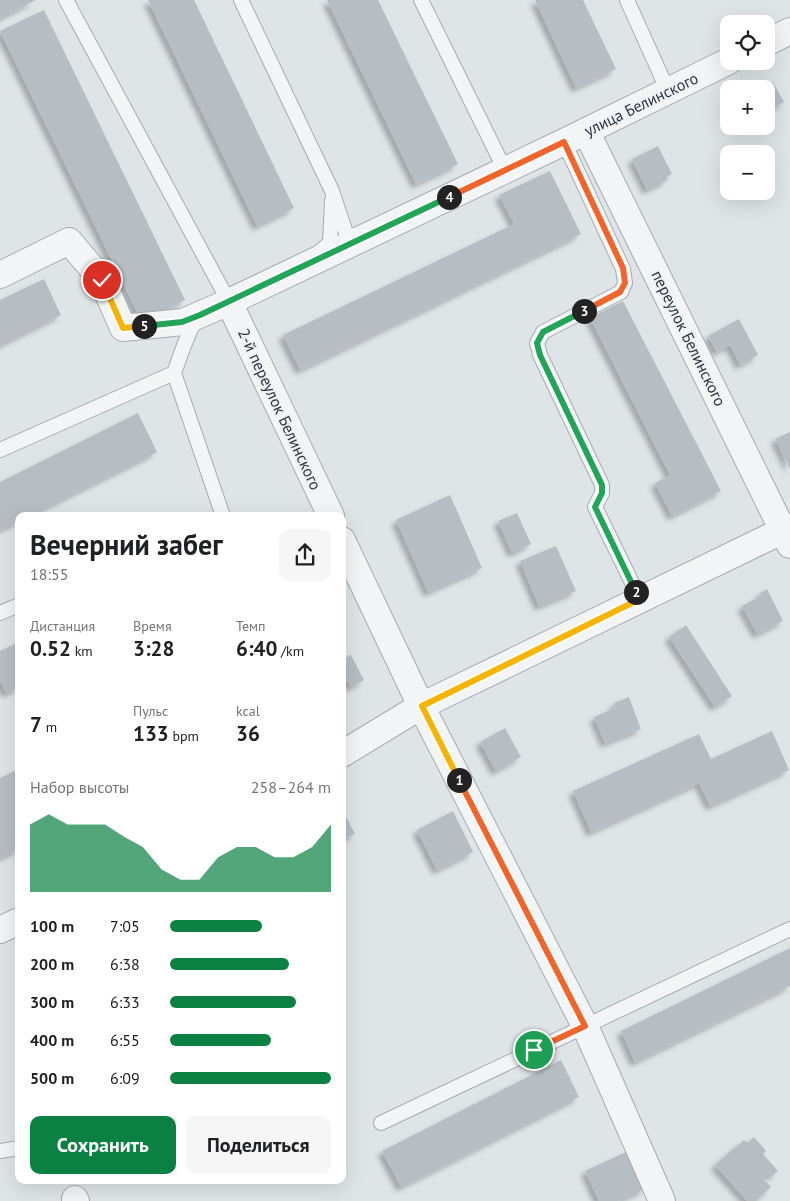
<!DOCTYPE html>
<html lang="ru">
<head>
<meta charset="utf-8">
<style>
  body { margin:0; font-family:"PT Sans",sans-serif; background:#f6f6f6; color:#202124; height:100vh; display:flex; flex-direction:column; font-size:19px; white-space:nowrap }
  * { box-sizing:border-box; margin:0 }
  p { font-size:16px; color:#757577 }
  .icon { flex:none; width:28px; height:28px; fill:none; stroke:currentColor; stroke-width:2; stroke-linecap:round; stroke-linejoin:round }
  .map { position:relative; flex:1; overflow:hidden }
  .sheet { position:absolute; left:15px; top:512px; width:331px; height:672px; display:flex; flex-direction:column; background:#fff; border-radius:10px; box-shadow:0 5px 20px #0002 }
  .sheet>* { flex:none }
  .controls { position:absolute; left:720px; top:15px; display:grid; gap:10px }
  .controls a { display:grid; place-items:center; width:55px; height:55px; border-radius:10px; background:#fff; box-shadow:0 5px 20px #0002; font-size:25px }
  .pin { position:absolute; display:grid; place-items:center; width:42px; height:42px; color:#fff; margin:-21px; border:2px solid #fff; border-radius:50%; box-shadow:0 1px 5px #0007 }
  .km { position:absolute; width:25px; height:25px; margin:-12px; border-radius:50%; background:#222; color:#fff; font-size:14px; line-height:25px; text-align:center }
  .round { display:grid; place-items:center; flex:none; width:52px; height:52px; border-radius:10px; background:#f6f6f6 }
  .headline { display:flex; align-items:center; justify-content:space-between; height:85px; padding:0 15px }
  h1 { font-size:28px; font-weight:800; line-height:38px }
  .figures { display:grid; grid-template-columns:repeat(3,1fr); gap:8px; height:85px; padding:5px 15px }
  .figures div { display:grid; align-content:center }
  .figures b { font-size:21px; font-weight:800 }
  .figures small { font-size:14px; font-weight:400 }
  .figures p { font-size:14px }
  .chart { height:140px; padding:10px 15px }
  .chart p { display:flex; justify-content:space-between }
  .chart svg { width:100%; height:90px; margin-top:5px; fill:#0b8043; opacity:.7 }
  .action { display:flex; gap:10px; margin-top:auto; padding:10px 15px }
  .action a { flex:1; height:58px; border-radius:10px; background:#0b8043; color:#fff; font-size:20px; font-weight:800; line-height:58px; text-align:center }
  .action a+a { background:#f6f6f6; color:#202124 }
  ul { padding:0 15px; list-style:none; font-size:16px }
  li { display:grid; grid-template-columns:80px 60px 1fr; align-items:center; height:38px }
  li i { height:12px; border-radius:6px; background:#0b8043 }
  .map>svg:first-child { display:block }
  .building { fill:#b7bec3; filter:url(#shadow) }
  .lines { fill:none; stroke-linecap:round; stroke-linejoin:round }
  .lane-casing { stroke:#a5acb1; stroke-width:16 }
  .street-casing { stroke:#a5acb1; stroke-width:28 }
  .lane { stroke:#f2f4f6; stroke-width:14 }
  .street { stroke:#f2f4f6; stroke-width:26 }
  .split-1-casing { stroke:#fff; stroke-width:10 }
  .split-2-casing { stroke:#fff; stroke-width:10 }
  .split-3-casing { stroke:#fff; stroke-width:10 }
  .split-4-casing { stroke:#fff; stroke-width:10 }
  .split-5-casing { stroke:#fff; stroke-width:10 }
  .split-6-casing { stroke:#fff; stroke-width:10 }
  .split-1 { stroke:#f0652b; stroke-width:6 }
  .split-2 { stroke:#f5b400; stroke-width:6 }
  .split-3 { stroke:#22a559; stroke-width:6 }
  .split-4 { stroke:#f0652b; stroke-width:6 }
  .split-5 { stroke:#22a559; stroke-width:6 }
  .split-6 { stroke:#f5b400; stroke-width:6 }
  .labels { text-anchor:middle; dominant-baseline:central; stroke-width:4; stroke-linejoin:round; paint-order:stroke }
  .street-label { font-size:16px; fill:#2a343d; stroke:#eff2f5 }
</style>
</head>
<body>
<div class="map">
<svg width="790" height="1201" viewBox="0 0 790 1201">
  <defs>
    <filter id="shadow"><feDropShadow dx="-4.5" dy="4.5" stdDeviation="2.5" flood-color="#0004"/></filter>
  </defs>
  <rect width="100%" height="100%" fill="#dfe4e7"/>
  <path class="building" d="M0 0H36L0 18Z
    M148 0H194L294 208 257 226Z
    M327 0H378L458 164 416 184Z
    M535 0H583L616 69 576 88Z
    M44 10 185 300 142 322 0 31Z
    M773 82 784 102 766 111V89H761Z
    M658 146 672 174 666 177 667 180 647 190 632 159Z
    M550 171 581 234 300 370 283 335 514 224 499 195Z
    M44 279 61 315 0 345V300Z
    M623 301 721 491 672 516 655 483 670 475 590 318Z
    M739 319 758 355 740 365 730 345 717 352 708 336Z
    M138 413 157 452 28 516H19V521L0 530V482Z
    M790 432V469L775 439Z
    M450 495 482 568 428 592 396 520Z
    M517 513 531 544 512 553 498 521Z
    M556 546 576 591 539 606 520 561Z
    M767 589 783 621 757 634 742 606 761 596 760 593Z
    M686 625 732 696 715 707 669 637Z
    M19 642V687L6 693 0 680V651Z
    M351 655 364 680 351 687 342 672V659Z
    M629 697 641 729 605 743 594 717 615 708 614 703Z
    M505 728 521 757 496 771 480 742Z
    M772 731 789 770 710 806 699 783 591 832 573 791 699 734 711 759Z
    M19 769V849L0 858V778Z
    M342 809 355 834 342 840Z
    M453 811 473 852 437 870 417 830Z
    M790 948V986L635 1062 621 1031Z
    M561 1060 579 1097 401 1187 382 1151Z
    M754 1137 766 1151 763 1154 778 1171 772 1176 769 1173 763 1178 771 1187 756 1201H747L715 1165 744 1140 747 1143Z
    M628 1151 645 1189 618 1201H599L585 1171Z"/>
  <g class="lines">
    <g class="lane-casing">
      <path id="lane" d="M66 0 229 302
        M241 0 332 191 347 236 362 234
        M421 0 505 170
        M627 0 668 91
        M564 142 623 269 625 283 621 292 543 332 537 343 540 355 602 485V493L595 507 640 599
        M319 252 330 243 332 200
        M197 318C187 333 181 355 174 373L223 516
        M0 450 174 373
        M0 613 19 605
        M381 1123 790 929
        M0 1151 19 1148"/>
    </g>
    <g class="street-casing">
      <path id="street" d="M766 43 790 31
        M586 131 790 545
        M0 275 69 241 102 280 123 328 183 322 229 302 564 142 729 61
        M229 302 331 516
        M342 540 421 706 585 1026 662 1201
        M342 754 421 706 790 527
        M0 930 19 921
        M75 1199 76 1201"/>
    </g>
    <use href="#lane" class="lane"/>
    <use href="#street" class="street"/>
  </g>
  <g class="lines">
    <g class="split-1-casing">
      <path id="split-1" d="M459 780 585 1026 534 1050"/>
    </g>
    <g class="split-2-casing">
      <path id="split-2" d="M459 780 422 706 640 599 636 592"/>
    </g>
    <g class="split-3-casing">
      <path id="split-3" d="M584 311 543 332 537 343 540 355 602 485V493L595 507 636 592"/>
    </g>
    <g class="split-4-casing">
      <path id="split-4" d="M449 197 564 142 623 268 625 283 620 292 584 311"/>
    </g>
    <g class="split-5-casing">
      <path id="split-5" d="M144 326 182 322 200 315 449 197"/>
    </g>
    <g class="split-6-casing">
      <path id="split-6" d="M102 280 123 328 144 326"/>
    </g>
    <use href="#split-1" class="split-1"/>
    <use href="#split-2" class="split-2"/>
    <use href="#split-3" class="split-3"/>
    <use href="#split-4" class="split-4"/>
    <use href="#split-5" class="split-5"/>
    <use href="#split-6" class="split-6"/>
  </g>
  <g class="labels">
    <g class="street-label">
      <text transform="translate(641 104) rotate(-26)">улица Белинского</text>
      <text transform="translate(689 338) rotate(64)">переулок Белинского</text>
      <text transform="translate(280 409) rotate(65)">2-й переулок Белинского</text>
    </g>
  </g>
</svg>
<div class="controls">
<a><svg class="icon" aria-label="locate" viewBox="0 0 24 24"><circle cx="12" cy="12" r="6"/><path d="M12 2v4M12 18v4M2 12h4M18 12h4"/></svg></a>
<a>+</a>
<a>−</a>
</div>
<div class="pin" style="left:534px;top:1050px;background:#1e9e55"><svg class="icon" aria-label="arrive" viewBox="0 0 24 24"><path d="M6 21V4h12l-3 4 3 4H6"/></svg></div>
<div class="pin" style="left:102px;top:280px;background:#d93025"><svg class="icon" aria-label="check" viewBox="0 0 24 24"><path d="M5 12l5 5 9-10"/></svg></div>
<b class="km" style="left:459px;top:780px">1</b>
<b class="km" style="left:636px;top:592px">2</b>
<b class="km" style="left:584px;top:311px">3</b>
<b class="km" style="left:449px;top:197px">4</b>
<b class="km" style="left:144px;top:326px">5</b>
<section class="sheet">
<div class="headline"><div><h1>Вечерний забег</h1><p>18:55</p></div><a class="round"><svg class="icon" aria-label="share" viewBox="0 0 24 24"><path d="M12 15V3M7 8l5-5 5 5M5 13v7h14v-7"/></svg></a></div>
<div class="figures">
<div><p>Дистанция</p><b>0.52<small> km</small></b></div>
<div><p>Время</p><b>3:28</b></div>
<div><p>Темп</p><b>6:40<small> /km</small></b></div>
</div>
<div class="figures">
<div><b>7<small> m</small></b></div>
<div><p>Пульс</p><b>133<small> bpm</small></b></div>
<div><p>kcal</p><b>36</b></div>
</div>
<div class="chart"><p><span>Набор высоты</span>258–264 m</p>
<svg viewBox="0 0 160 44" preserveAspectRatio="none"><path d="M0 44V11L10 6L20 11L30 11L40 11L50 17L60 22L70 33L80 38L90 38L100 27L110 22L120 22L130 27L140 27L150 22L160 11V44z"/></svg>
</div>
<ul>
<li><b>100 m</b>7:05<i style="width:57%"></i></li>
<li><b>200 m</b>6:38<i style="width:74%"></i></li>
<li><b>300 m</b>6:33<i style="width:78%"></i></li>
<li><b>400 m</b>6:55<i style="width:63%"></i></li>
<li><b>500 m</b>6:09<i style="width:100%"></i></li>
</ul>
<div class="action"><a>Сохранить</a><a>Поделиться</a></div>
</section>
</div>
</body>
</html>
